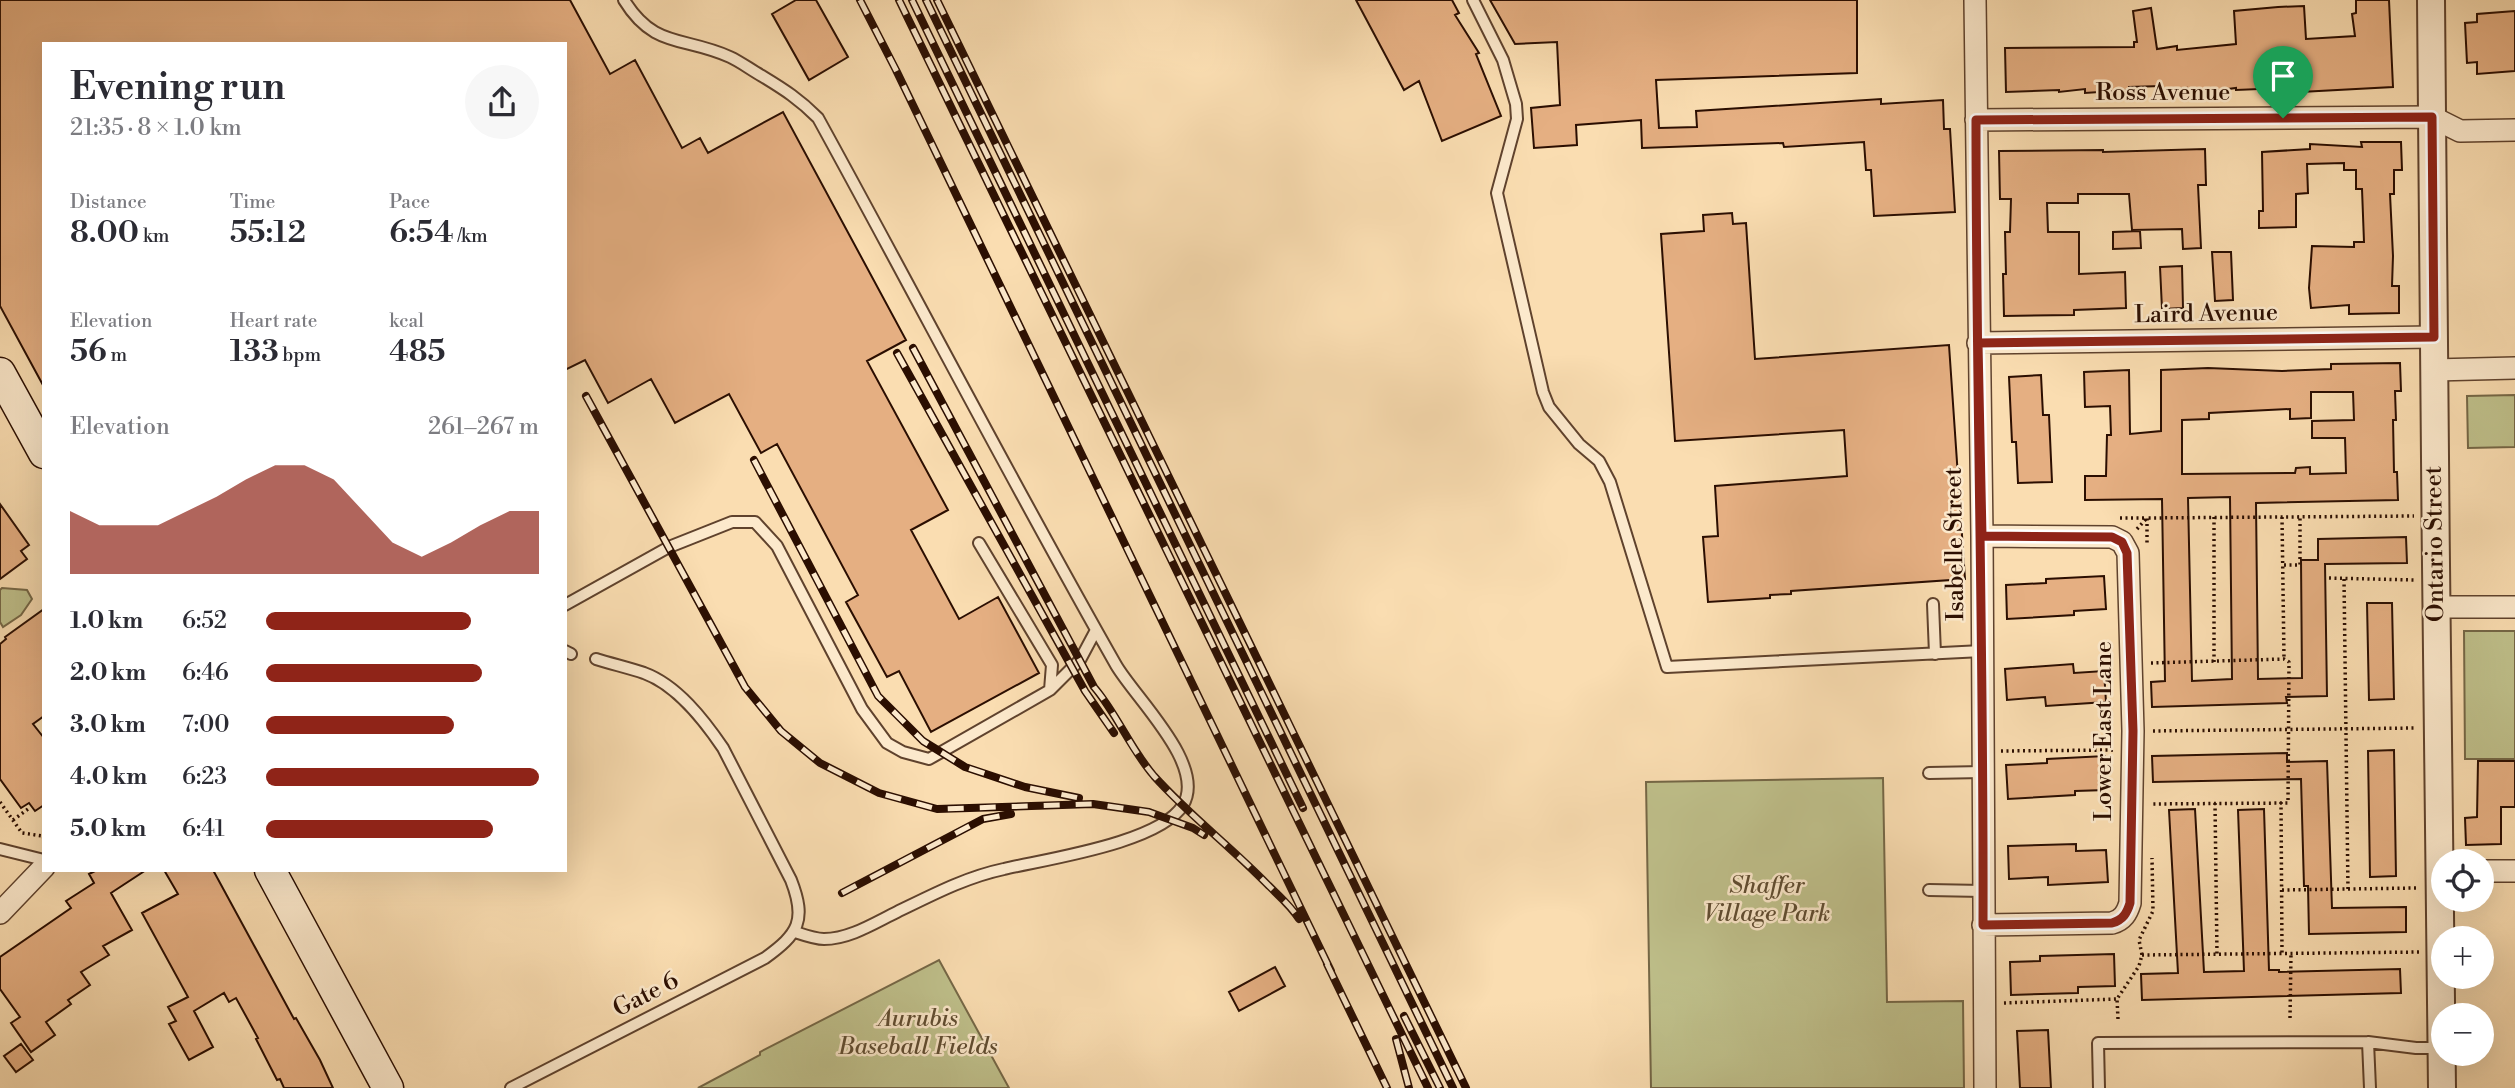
<!DOCTYPE html>
<html lang="en">
<head>
<meta charset="utf-8">
<style>
  body { margin:0; font-family:"Libre Bodoni",serif; background:#f7f7f7; color:#2b2b33; height:100vh; display:flex; flex-direction:column; font-size:26px; white-space:nowrap }
  * { box-sizing:border-box; margin:0 }
  p { font-size:23px; color:#7c7c81 }
  .icon { flex:none; width:38px; height:38px; fill:none; stroke:currentColor; stroke-width:2; stroke-linecap:round; stroke-linejoin:round }
  .map { position:relative; flex:1; overflow:hidden }
  .sheet { position:absolute; left:42px; top:42px; width:525px; height:830px; display:flex; flex-direction:column; background:#fff; border-radius:0px; box-shadow:0 7px 28px #0002 }
  .sheet>* { flex:none }
  .controls { position:absolute; left:2431px; top:849px; display:grid; gap:14px }
  .controls a { display:grid; place-items:center; width:63px; height:63px; border-radius:50%; background:#fff; box-shadow:0 7px 28px #0002; font-size:35px }
  .pin { position:absolute; display:grid; place-items:center; width:60px; height:60px; color:#fff; margin:-72px -30px; border-radius:50% 50% 50% 0; rotate:-45deg; box-shadow:0 0 7px #0007 }
  .pin .icon { rotate:45deg }
  .round { display:grid; place-items:center; flex:none; width:74px; height:74px; border-radius:37px; background:#f7f7f7 }
  .headline { display:flex; align-items:center; justify-content:space-between; height:119px; padding:0 28px }
  h1 { font-size:38px; font-weight:600; line-height:52px }
  .figures { display:grid; grid-template-columns:repeat(3,1fr); gap:10px; height:119px; padding:7px 28px }
  .figures div { display:grid; align-content:center }
  .figures b { font-size:30px; font-weight:600 }
  .figures small { font-size:19px; font-weight:400 }
  .figures p { font-size:19px }
  .chart { height:196px; padding:14px 28px }
  .chart p { display:flex; justify-content:space-between }
  .chart svg { width:100%; height:126px; margin-top:7px; fill:#8f2418; opacity:.7 }
  ul { padding:0 28px; list-style:none; font-size:23px }
  li { display:grid; grid-template-columns:112px 84px 1fr; align-items:center; height:52px }
  li i { height:18px; border-radius:9px; background:#8f2418 }
  .map>svg:first-child { display:block }
  .green { fill:#bfc08b; stroke:#756746; stroke-width:2 }
  .building { fill:#e5af82; stroke:#2b0e01; stroke-width:2; fill-rule:evenodd }
  .lines { fill:none; stroke-linecap:round; stroke-linejoin:round }
  .service-casing { stroke:#5f422d; stroke-width:14 }
  .minor-casing { stroke:#5f422d; stroke-width:24 }
  .tertiary-casing { stroke:#5f422d; stroke-width:30 }
  .secondary-casing { stroke:#2b0e01; stroke-width:33 }
  .path { stroke:#2b0e01; stroke-width:3.5; stroke-dasharray:2 3.5; stroke-linecap:butt }
  .service { stroke:#fce9cc; stroke-width:10 }
  .minor { stroke:#fce9cc; stroke-width:21 }
  .tertiary { stroke:#fce9cc; stroke-width:26 }
  .secondary { stroke:#fce9cc; stroke-width:30 }
  .rail-casing { stroke:#2b0e01; stroke-width:8 }
  .rail { stroke:#fce9cc; stroke-width:5; stroke-dasharray:16; stroke-linecap:butt }
  .route-casing { stroke:#fff; stroke-width:14 }
  .route { stroke:#8f2418; stroke-width:9 }
  .labels { text-anchor:middle; dominant-baseline:central; stroke-width:5; stroke-linejoin:round; paint-order:stroke }
  .street-label { font-size:24px; fill:#2b0e01; stroke:#fce9cc }
  .park-label { font-size:24px; font-style:italic; fill:#5f4c31; stroke:#fce9cc }
</style>
</head>
<body>
<div class="map">
<svg width="2515" height="1088" viewBox="0 0 2515 1088">
  <rect width="100%" height="100%" fill="#faddb1"/>
  <filter id="stains"><feTurbulence type="fractalNoise" baseFrequency=".00286" numOctaves="4"/><feColorMatrix values="0 0 0 0 .2 0 0 0 0 .09 0 0 0 0 .02 0 0 0 .5 -.17"/></filter>
  <radialGradient id="worn" r=".72"><stop offset=".6" stop-color="#630" stop-opacity="0"/><stop offset="1" stop-color="#630" stop-opacity=".3"/></radialGradient>
  <path class="green" d="M2515 395V447L2468 448 2467 396Z
    M2 588 27 590 32 599 21 615 3 627 0 622V590Z
    M2464 631H2515V759H2465Z
    M1883 778 1887 1002 1963 1001 1964 1088H1651L1646 782Z
    M939 960 1009 1088H698L760 1055V1052Z"/>
  <path class="building" d="M0 0H570L610 74 635 60 682 148 700 138 708 153 783 112 906 340 867 361 948 510 911 530 959 619 998 597 1039 673 931 732 899 671 887 677 846 602 858 595 777 444 761 453 729 394 675 423 651 379 608 403 585 360 565 370V44H44V387L0 306Z
    M796 0H816L848 57 809 80 772 14Z
    M1356 0H1452L1459 13 1455 15 1479 53 1476 54 1501 116 1442 141 1419 81 1404 90Z
    M1490 0H1857V73L1656 80 1659 128 1697 127 1696 111 1881 99V104L1943 100 1944 129H1950L1955 212 1874 216 1871 170H1866L1864 142 1784 147 1783 143 1642 148 1641 120 1576 125 1577 145 1534 148 1531 108 1560 105 1557 42 1515 44Z
    M2356 0H2389L2393 87 2283 93V88L2236 90V88L2213 91V88L2187 91V88L2162 91 2161 86 2129 87V90L2085 93V89L2059 92V90L2006 92 2005 48 2134 47V42H2137L2133 11 2151 8 2157 49 2177 46V50L2236 44 2234 11 2278 7 2304 6 2306 39 2355 36 2352 14 2356 13Z
    M2515 11V71L2477 74V62L2467 63 2465 23 2477 22V14Z
    M2361 142H2401L2402 170H2394V194H2390L2393 256 2392 286H2399V313L2349 314V305L2311 308 2309 288 2312 246 2354 247V242H2364L2362 189H2356V170H2344V163L2307 164 2308 193 2296 194V227L2259 228V211H2263L2262 152 2310 149V144L2362 147Z
    M2205 149 2206 185H2198L2201 248 2183 249 2182 229 2132 230 2129 194H2078V203H2047L2048 232H2079V274L2125 272 2126 308 2074 310V315L2004 316 2003 274H2006L2005 232H2010L2011 199H2000L1999 151 2103 150V152Z
    M1732 213 1733 224 1746 223 1755 359 1949 345 1965 579 1791 591V594L1770 595V598L1708 602 1703 537 1718 536 1715 486 1847 476 1844 430 1675 441 1661 234 1704 231 1703 215Z
    M2140 231 2141 248 2113 249V232Z
    M2212 252H2231L2233 300 2215 301Z
    M2182 266 2183 308 2162 309 2160 267Z
    M2400 363 2401 391H2395L2396 420H2393L2394 472H2397L2398 500 2256 503 2258 679 2302 678 2301 560H2318V539L2406 537 2407 563 2325 564 2327 696 2286 697 2287 703 2152 707 2151 682 2165 681 2162 499 2085 500V476H2106L2107 435H2111L2110 406 2085 407 2084 372 2129 370 2130 434 2161 431V370L2208 368 2282 371 2331 369V364ZM2311 392H2353L2354 420 2312 421V438H2345L2346 473 2310 474V467L2296 468 2295 473 2182 474V420L2209 419V413L2290 409V419L2311 418ZM2230 497 2232 679 2192 681 2188 498Z
    M2041 375 2043 415H2049L2052 482 2018 483 2016 442H2012L2009 377Z
    M0 504 29 545 21 551 27 559 0 579Z
    M2104 576 2106 609 2074 611V615L2007 619 2006 585 2046 583V579Z
    M2367 603H2392L2394 699 2369 700Z
    M44 609V716L33 724 44 738V805L35 811 29 803 21 808 0 779V644L6 639 5 637Z
    M2073 664 2074 673 2104 671 2106 702 2046 706 2045 697 2007 700 2005 669Z
    M2394 750 2396 876 2370 877 2368 751Z
    M2287 753V762L2327 761 2332 908 2406 907V932L2309 934 2308 886H2304L2301 779 2153 782 2152 756Z
    M2105 756 2106 790 2075 791V795L2008 799 2006 765 2047 763V759Z
    M2478 761H2515V807H2501V844L2466 845 2465 818 2477 817Z
    M2195 809 2204 972 2244 971 2238 810 2264 809 2269 970H2279V972L2400 969 2401 993 2142 1000 2141 974 2178 973 2169 810Z
    M2076 844V851L2106 850 2108 882 2048 885V877L2009 879 2008 846Z
    M97 870H146L111 893 132 930 103 946 109 955 81 972 90 985 68 1000 71 1004 46 1022 55 1035 31 1052 11 1023 20 1017 0 989V957L71 908 66 901 94 883 89 874Z
    M164 870H213L294 1019 296 1018 320 1060 333 1088H284L280 1079 277 1080 256 1039 258 1038 236 998 229 1002 224 993 194 1011 213 1047 189 1060 169 1024 176 1021 168 1007 188 997 142 913 178 894Z
    M2114 954 2115 986 2078 987V993L2011 995 2010 962 2040 961V956Z
    M1275 967 1285 986 1239 1011 1229 992Z
    M2048 1030 2051 1088H2020L2017 1031Z
    M21 1044 33 1060 16 1072 4 1056Z"/>
  <g class="lines">
    <g class="service-casing">
      <path id="service" d="M624 0C654 49 684 36 730 57 741 62 751 70 762 76 785 90 799 99 818 118 918 300 1013 484 1116 665 1135 698 1207 765 1183 805 1160 843 1046 859 1004 869 966 877 932 895 897 912 876 922 850 939 824 939 815 939 804 935 795 932
        M1473 0 1503 60 1516 104 1517 119 1497 193 1543 392 1549 407 1579 444 1599 461 1610 482 1667 667 1982 651
        M1933 604 1935 654
        M565 605 669 547 732 522H755L777 546 862 709 887 743 903 752 929 759 1050 690 1052 665 979 543
        M565 651 571 654
        M1050 690 1080 660 1096 630
        M1929 773 1983 772
        M0 849 44 860
        M1929 890 1983 891
        M2368 1042 2370 1088
        M511 1088 765 958C798 934 807 921 791 880L723 748C704 720 677 685 644 673 629 668 612 664 596 659
        M2099 1088 2098 1043 2368 1042 2416 1048H2442"/>
    </g>
    <g class="minor-casing">
      <path id="minor" d="M1975 0 1982 536 1985 1088
        M1976 120 2432 117 2460 131 2515 130
        M1978 343 2434 337
        M2434 370 2515 368
        M1982 536 2112 537 2122 542 2128 553 2133 731 2130 903C2127 913 2123 920 2112 923L1983 925
        M2436 607H2515
        M2482 871H2515
        M0 913 44 867"/>
    </g>
    <g class="tertiary-casing">
      <path id="tertiary" d="M2431 0C2435 363 2436 725 2442 1088"/>
    </g>
    <g class="secondary-casing">
      <path id="secondary" d="M0 373 44 453
        M270 870 388 1088"/>
    </g>
    <path class="path" d="M2214 517V662
      M2282 517 2284 658
      M2120 518H2147V546
      M2137 529 2147 518 2414 516
      M2284 565H2300V517
      M2329 578 2416 580
      M2344 579 2348 890
      M2151 663 2284 659 2289 662 2288 803 2152 804
      M2153 731 2415 728
      M2001 751 2113 750
      M0 802 22 833 43 836 44 839
      M2281 802 2282 953
      M2215 803 2217 954
      M13 820 28 809
      M2282 890 2416 888
      M2142 955 2420 952
      M2004 1003 2117 999
      M2290 1018 2291 953
      M2118 1019 2117 999 2139 966 2142 955 2139 940 2153 911 2152 858"/>
    <use href="#service" class="service"/>
    <use href="#minor" class="minor"/>
    <use href="#tertiary" class="tertiary"/>
    <use href="#secondary" class="secondary"/>
    <g class="rail-casing">
      <path id="rail" d="M860 0 896 70 1331 971
        M899 0 1428 1088
        M912 0 1303 808
        M926 0 1453 1088
        M937 0 1466 1088
        M913 348 1094 687C1117 714 1130 748 1154 776 1189 815 1230 846 1267 884 1278 895 1291 906 1299 919
        M897 353 1085 691 1114 733
        M586 396 745 687 781 731 820 763 879 793 937 809 1093 804 1149 812 1193 828 1204 835
        M754 460 878 696 923 741 965 767 1025 787 1079 798
        M842 893 983 819 1011 814
        M1327 964 1387 1088
        M1404 1016 1440 1088
        M1396 1039 1409 1088"/>
    </g>
    <use href="#rail" class="rail"/>
  </g>
  <g class="lines">
    <g class="route-casing">
      <path id="route" d="M2283 118 1976 120C1976 388 1984 657 1983 925L2112 923C2123 920 2127 913 2130 903L2133 731 2127 553 2122 542 2112 537 1982 536 1978 343 2434 337 2432 117 2283 118"/>
    </g>
    <use href="#route" class="route"/>
  </g>
  <g class="labels">
    <g class="street-label">
      <text x="2163" y="93">Ross Avenue</text>
      <text transform="translate(2206 314) rotate(-1)">Laird Avenue</text>
      <text transform="translate(1955 544) rotate(-91)">Isabelle Street</text>
      <text transform="translate(2435 544) rotate(-91)">Ontario Street</text>
      <text transform="translate(2104 731) rotate(-90)">Lower East Lane</text>
      <text transform="translate(646 995) rotate(-27)">Gate 6</text>
    </g>
    <g class="park-label">
      <text x="1767" y="886">Shaffer<tspan x="1767" dy="28">Village Park</tspan></text>
      <text x="918" y="1019">Aurubis<tspan x="918" dy="28">Baseball Fields</tspan></text>
    </g>
  </g>
  <rect width="100%" height="100%" filter="url(#stains)"/>
  <rect width="100%" height="100%" fill="url(#worn)"/>
</svg>
<div class="controls">
<a><svg class="icon" aria-label="locate" viewBox="0 0 24 24"><circle cx="12" cy="12" r="6"/><path d="M12 2v4M12 18v4M2 12h4M18 12h4"/></svg></a>
<a>+</a>
<a>−</a>
</div>
<div class="pin" style="left:2283px;top:118px;background:#1e9e55"><svg class="icon" aria-label="arrive" viewBox="0 0 24 24"><path d="M6 21V4h12l-3 4 3 4H6"/></svg></div>
<section class="sheet">
<div class="headline"><div><h1>Evening run</h1><p>21:35 · 8 × 1.0 km</p></div><a class="round"><svg class="icon" aria-label="share" viewBox="0 0 24 24"><path d="M12 15V3M7 8l5-5 5 5M5 13v7h14v-7"/></svg></a></div>
<div class="figures">
<div><p>Distance</p><b>8.00<small> km</small></b></div>
<div><p>Time</p><b>55:12</b></div>
<div><p>Pace</p><b>6:54<small> /km</small></b></div>
</div>
<div class="figures">
<div><p>Elevation</p><b>56<small> m</small></b></div>
<div><p>Heart rate</p><b>133<small> bpm</small></b></div>
<div><p>kcal</p><b>485</b></div>
</div>
<div class="chart"><p><span>Elevation</span>261–267 m</p>
<svg viewBox="0 0 160 44" preserveAspectRatio="none"><path d="M0 44V22L10 27L20 27L30 27L40 22L50 17L60 11L70 6L80 6L90 11L100 22L110 33L120 38L130 33L140 27L150 22L160 22V44z"/></svg>
</div>
<ul>
<li><b>1.0 km</b>6:52<i style="width:75%"></i></li>
<li><b>2.0 km</b>6:46<i style="width:79%"></i></li>
<li><b>3.0 km</b>7:00<i style="width:69%"></i></li>
<li><b>4.0 km</b>6:23<i style="width:100%"></i></li>
<li><b>5.0 km</b>6:41<i style="width:83%"></i></li>
</ul>
</section>
</div>
</body>
</html>
